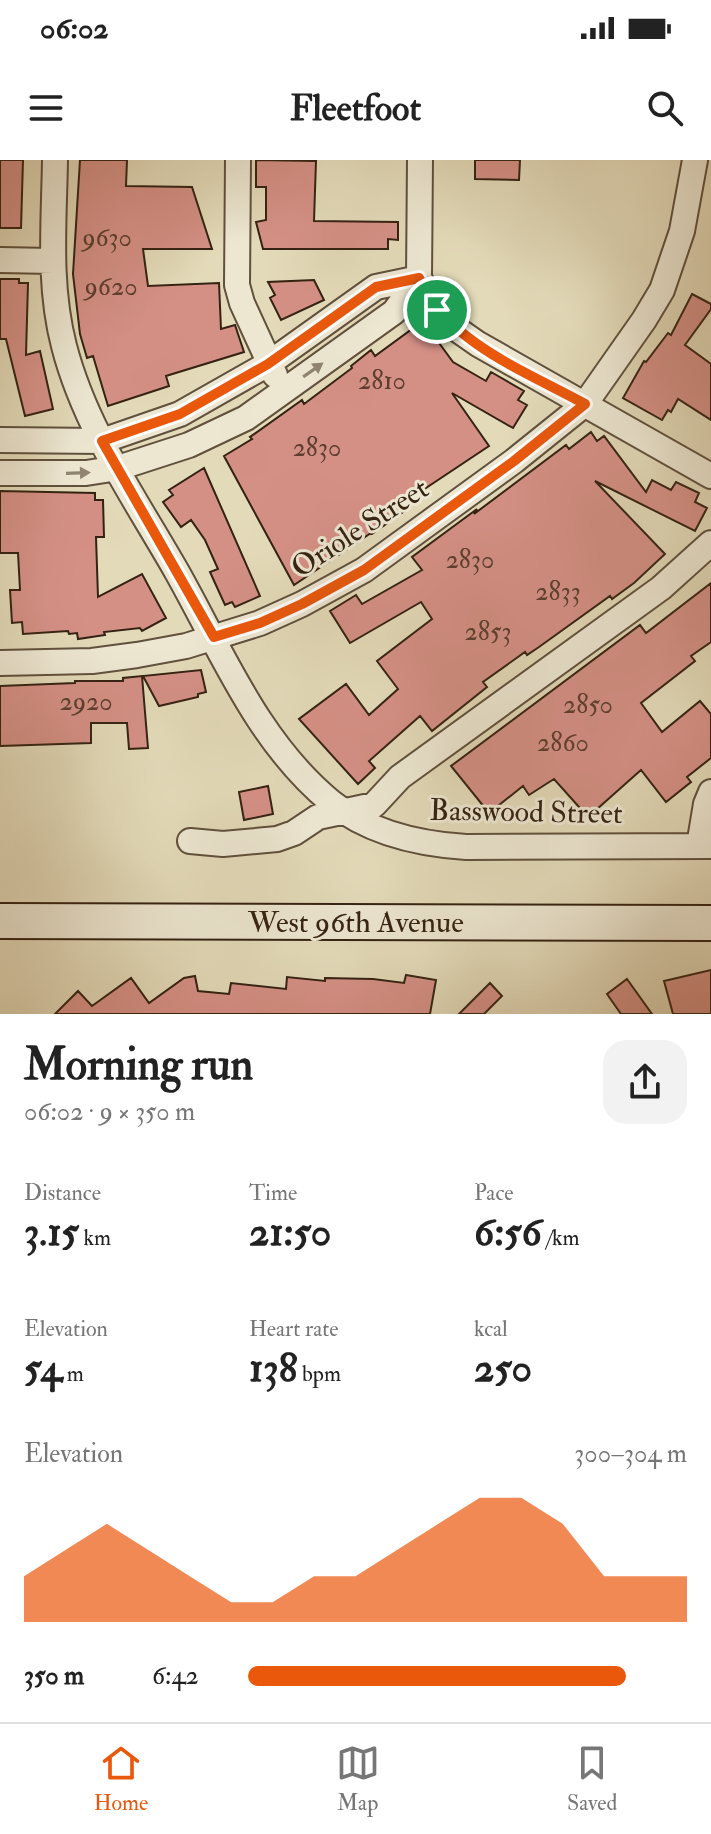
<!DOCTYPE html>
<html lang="en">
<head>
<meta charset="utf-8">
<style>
  body { margin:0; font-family:"IM FELL Double Pica",serif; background:#f2f2f2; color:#222; height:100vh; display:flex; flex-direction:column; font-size:30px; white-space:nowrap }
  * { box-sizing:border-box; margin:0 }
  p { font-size:26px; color:#767676 }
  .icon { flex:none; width:44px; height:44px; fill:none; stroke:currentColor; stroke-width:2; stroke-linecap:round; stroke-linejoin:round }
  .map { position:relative; height:854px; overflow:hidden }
  .details { display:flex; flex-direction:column; background:#fff; flex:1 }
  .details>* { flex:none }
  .pin { position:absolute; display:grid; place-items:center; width:68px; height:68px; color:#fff; margin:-34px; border:4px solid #fff; border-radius:50%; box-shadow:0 2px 8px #0007 }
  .round { display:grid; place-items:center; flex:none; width:84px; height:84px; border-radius:24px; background:#f2f2f2 }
  .overview { display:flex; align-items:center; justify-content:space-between; height:136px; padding:0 24px }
  h1 { font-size:44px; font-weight:700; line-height:60px }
  .stats { display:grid; grid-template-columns:repeat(3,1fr); gap:12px; height:136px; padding:8px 24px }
  .stats div { display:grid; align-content:center }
  .stats b { font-size:40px; font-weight:700 }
  .stats small { font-size:22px; font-weight:400 }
  .stats p { font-size:22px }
  .chart { height:224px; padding:16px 24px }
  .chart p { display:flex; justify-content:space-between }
  .chart svg { width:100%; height:144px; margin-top:8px; fill:#ea580c; opacity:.7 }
  ul { padding:0 24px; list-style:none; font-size:26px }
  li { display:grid; grid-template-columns:128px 96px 1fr; align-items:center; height:60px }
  li i { height:20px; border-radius:10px; background:#ea580c }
  .status { display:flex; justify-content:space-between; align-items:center; height:56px; padding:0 40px; background:#fff; direction:ltr }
  .status svg { height:22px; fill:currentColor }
  header { display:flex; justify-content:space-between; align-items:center; height:104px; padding:0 24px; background:#fff; font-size:36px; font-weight:700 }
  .tab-bar { display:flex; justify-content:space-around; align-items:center; height:112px; border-top:2px solid #e0e0e0; background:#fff; font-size:22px; color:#767676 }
  .tab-bar a { display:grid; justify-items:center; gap:4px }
  .tab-bar .selected { color:#ea580c }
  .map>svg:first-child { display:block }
  .building { fill:#d59086; stroke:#342212; stroke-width:2 }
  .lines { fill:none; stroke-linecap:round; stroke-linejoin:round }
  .street-casing { stroke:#60503c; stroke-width:28 }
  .secondary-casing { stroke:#342212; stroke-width:38 }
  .street { stroke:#ede7d2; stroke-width:24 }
  .secondary { stroke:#ede7d2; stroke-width:34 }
  .oneway { fill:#908472 }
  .route-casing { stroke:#fff; stroke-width:16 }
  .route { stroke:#ea580c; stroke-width:10 }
  .labels { text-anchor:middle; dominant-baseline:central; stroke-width:6; stroke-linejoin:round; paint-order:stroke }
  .number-label { font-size:26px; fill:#5c3e2f }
  .street-label { font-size:30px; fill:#342212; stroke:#ede7d2 }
</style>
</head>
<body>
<div class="status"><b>06:02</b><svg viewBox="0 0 49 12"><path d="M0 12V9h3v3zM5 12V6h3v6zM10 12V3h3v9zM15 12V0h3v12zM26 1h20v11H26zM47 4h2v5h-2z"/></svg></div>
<header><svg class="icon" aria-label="menu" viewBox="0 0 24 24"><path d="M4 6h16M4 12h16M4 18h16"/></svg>Fleetfoot<svg class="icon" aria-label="search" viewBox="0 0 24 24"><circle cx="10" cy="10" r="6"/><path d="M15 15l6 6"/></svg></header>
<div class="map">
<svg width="711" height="854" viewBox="0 0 711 854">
  <rect width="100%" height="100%" fill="#e3dab9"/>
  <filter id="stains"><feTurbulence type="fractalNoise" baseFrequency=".0025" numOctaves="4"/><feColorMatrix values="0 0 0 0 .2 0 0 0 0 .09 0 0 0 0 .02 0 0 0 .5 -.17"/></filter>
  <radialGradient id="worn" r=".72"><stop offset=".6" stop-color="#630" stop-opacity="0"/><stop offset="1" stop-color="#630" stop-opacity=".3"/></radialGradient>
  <path class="building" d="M0 0H23L21 68H0Z
    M80 0H127L126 26 192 27 212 89H143L148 126 219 123 221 169 235 165 244 192 166 216 169 226 108 246 93 196 87 198 80 174 73 114Z
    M256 0 316 1 314 61 398 62V80L388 79V89H263L256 62 266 60V27H256Z
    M475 0H520L519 20 475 19Z
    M0 119H19V123H28L26 195 40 191 53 249 25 256 6 179H0Z
    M314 120 324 140 281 160 270 138 275 135 268 122Z
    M692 134 711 144V149L685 185 711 204V260L678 239 671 252 668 250 662 260 623 238 644 201 646 202 668 173 671 175Z
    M423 161 453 202 486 221 491 212 524 231 518 240 527 245 513 268 452 233 489 286 402 344 406 350 372 374 371 373 294 425 224 296 252 279 250 277 302 240 304 244 352 208 351 206 371 190 375 196Z
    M591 272 597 281 604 276 646 332 652 320 671 330 676 322 699 333 695 342 707 348 695 371 595 321 665 394 634 423 612 439 610 436 539 487 527 495 525 492 483 522 487 527 432 571 420 556 369 601 375 608 358 624 299 559 346 524 369 555 398 529 377 501 432 459 421 442 350 483 330 451 356 435 362 444 422 410 412 397 477 349 474 354 566 285 569 289Z
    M204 308 260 436 235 447 232 442 225 445 210 412 218 409 205 380 191 360 181 367 163 342 173 335 169 330Z
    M0 331 95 333V340H103L104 377H96L98 437 142 414 166 458 142 471 140 468 104 472 105 475 78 479 77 473 69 474 68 471 23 474 22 462 12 463 10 430H20L18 393H0Z
    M711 423V482L691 496 695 501 641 543 662 572 700 541 711 554V598L687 617 691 622 666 642 641 610 588 657 554 619 529 635 523 626 489 653 451 606 640 465 646 473Z
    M201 510 206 532 198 534V537L159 546 143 516Z
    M142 516 148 588 129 589 127 563H91V583L0 586V526L75 523V521H123V518Z
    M268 626 273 654 244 660 239 632Z
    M711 810V854H673L664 821Z
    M406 815 436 820 430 854H55L78 831 92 846 131 818 149 843 184 818 195 816 198 831 229 834 231 823 286 829 287 817 325 821V818L373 819 404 823Z
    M627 819 652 854H621L607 834Z
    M490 823 502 836 484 854H459Z"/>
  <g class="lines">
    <g class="street-casing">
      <path id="street" d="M55 0C54 62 48 125 64 186 85 268 136 340 177 412 222 492 258 582 331 642 369 673 418 684 466 687L711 686
        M238 0 237 125 242 143 275 215
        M420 0 419 118 437 150 455 168 478 184 711 316
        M0 100 53 101
        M0 280 102 281 180 254 268 204 376 127 419 118
        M0 313H86L118 308 189 285 246 258 394 152 419 118
        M0 503 92 501 137 495 186 486 260 463 302 444 364 410 514 301 585 244 644 160 662 130 682 71 695 0
        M190 681 223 684 277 679 294 673 318 657 374 645 400 617 661 428 711 383
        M699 686 706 644 711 632"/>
    </g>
    <g class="secondary-casing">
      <path id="secondary" d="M0 761 711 763"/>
    </g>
    <use href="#street" class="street"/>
    <use href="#secondary" class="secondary"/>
  </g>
  <defs><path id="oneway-solid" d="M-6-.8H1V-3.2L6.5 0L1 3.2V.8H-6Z" transform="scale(2)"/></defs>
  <g class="oneway">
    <use href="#oneway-solid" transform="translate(313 210) rotate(-35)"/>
    <use href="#oneway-solid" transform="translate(78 313) rotate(-2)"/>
  </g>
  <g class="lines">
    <g class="route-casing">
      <path id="route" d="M419 118C446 182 527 212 585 244L514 301 364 410 302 444 260 463 214 477 102 281 180 254 268 204 376 127Z"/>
    </g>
    <use href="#route" class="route"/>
  </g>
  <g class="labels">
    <g class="number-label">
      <text x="107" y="78">9630</text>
      <text x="111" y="127">9620</text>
      <text x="382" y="221">2810</text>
      <text x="317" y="288">2830</text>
      <text x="470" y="400">2830</text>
      <text x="558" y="432">2833</text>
      <text x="488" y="472">2853</text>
      <text x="86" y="542">2920</text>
      <text x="588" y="545">2850</text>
      <text x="563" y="583">2860</text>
    </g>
    <g class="street-label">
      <text transform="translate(360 368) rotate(-33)">Oriole Street</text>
      <text transform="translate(526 652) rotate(1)">Basswood Street</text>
      <text x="356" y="762">West 96th Avenue</text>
    </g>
  </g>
  <rect width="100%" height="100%" filter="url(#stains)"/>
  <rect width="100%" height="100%" fill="url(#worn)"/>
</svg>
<div class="pin" style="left:437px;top:150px;background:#1e9e55"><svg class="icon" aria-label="arrive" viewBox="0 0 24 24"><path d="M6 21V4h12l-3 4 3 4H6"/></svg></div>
</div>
<section class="details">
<div class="overview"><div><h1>Morning run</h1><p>06:02 · 9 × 350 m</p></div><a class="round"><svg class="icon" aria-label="share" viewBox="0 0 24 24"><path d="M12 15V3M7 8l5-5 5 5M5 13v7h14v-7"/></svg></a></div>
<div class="stats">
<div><p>Distance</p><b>3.15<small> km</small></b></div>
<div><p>Time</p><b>21:50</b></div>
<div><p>Pace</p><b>6:56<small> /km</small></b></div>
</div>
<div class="stats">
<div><p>Elevation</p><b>54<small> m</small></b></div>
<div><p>Heart rate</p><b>138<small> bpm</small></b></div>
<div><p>kcal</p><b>250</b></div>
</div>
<div class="chart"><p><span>Elevation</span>300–304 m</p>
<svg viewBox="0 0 160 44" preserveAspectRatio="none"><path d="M0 44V30L10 22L20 14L30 22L40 30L50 38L60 38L70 30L80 30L90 22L100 14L110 6L120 6L130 14L140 30L150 30L160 30V44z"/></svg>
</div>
<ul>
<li><b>350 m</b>6:42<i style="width:86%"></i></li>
</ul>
</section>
<nav class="tab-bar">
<a class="selected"><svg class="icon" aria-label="home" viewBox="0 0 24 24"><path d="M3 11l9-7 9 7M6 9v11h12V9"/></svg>Home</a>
<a><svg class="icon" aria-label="map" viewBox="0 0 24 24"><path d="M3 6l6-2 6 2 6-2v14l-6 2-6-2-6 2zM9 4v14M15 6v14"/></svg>Map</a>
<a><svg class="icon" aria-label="saved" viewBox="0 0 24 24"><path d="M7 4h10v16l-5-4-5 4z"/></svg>Saved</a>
</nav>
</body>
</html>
